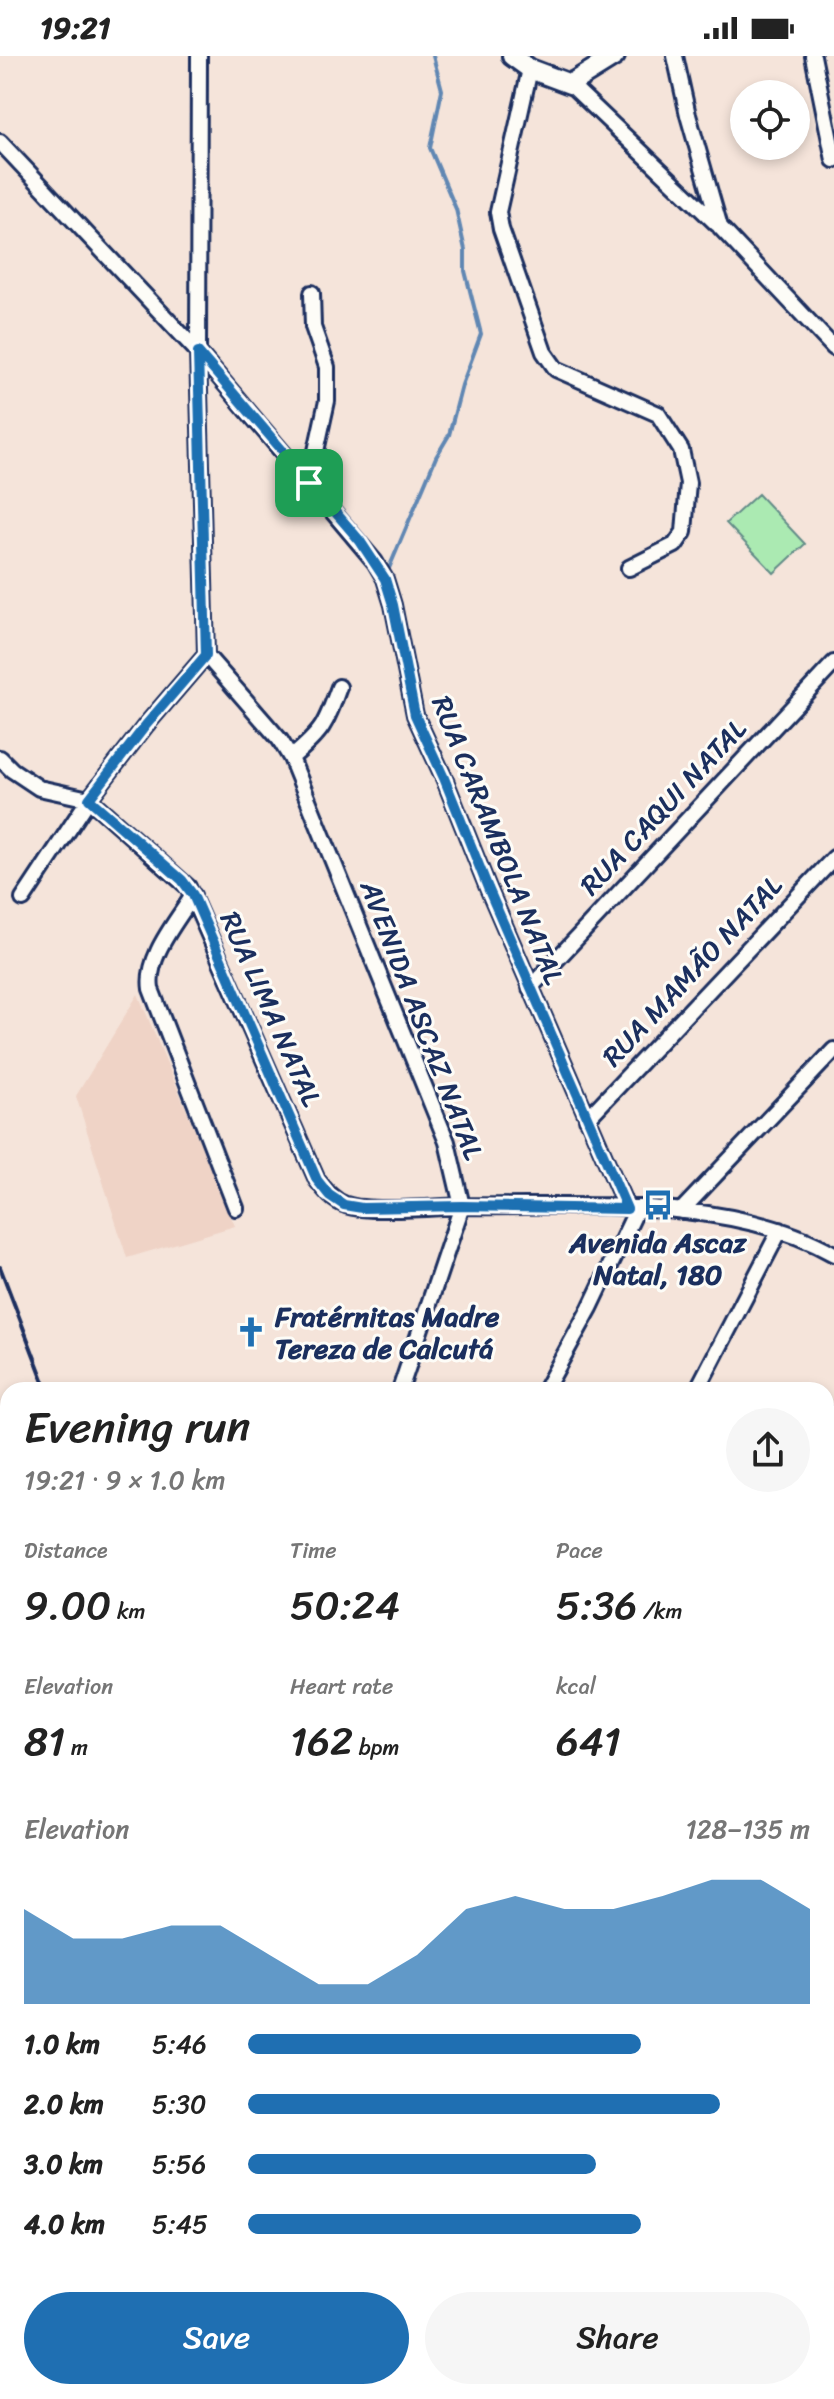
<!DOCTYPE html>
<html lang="en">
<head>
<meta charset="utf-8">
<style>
  body { margin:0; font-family:Sriracha,sans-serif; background:#f6f6f6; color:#222; height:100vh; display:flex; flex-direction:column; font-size:30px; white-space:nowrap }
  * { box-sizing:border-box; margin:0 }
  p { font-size:26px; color:#767676 }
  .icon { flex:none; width:44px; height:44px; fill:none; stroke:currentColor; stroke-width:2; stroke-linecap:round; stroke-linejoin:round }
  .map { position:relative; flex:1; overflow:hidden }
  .side { position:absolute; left:0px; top:1326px; width:834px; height:1018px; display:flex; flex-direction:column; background:#fff; border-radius:24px 24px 0 0; box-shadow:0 4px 12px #0003 }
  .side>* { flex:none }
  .fabs { position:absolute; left:730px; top:24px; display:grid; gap:16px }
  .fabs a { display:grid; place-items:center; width:80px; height:80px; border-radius:50%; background:#fff; box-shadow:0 4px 12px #0003; font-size:40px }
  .pin { position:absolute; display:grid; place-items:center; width:68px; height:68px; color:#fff; margin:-34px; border-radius:16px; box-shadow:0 4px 12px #0006 }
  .round { display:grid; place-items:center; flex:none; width:84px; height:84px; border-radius:42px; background:#f6f6f6 }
  .overview { display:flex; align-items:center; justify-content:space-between; height:136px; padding:0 24px }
  h1 { font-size:44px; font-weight:600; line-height:60px }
  .metrics { display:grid; grid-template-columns:repeat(3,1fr); gap:12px; height:136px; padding:8px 24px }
  .metrics div { display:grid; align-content:center }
  .metrics b { font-size:40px; font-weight:600 }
  .metrics small { font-size:22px; font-weight:400 }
  .metrics p { font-size:22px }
  .chart { height:224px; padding:16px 24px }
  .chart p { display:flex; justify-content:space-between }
  .chart svg { width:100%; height:144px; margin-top:8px; fill:#1f6fb2; opacity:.7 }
  .action { display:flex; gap:16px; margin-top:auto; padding:16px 24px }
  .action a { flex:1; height:92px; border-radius:48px; background:#1f6fb2; color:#fff; font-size:32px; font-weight:600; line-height:92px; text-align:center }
  .action a+a { background:#f6f6f6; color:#222 }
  ul { padding:0 24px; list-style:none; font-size:26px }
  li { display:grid; grid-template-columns:128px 96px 1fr; align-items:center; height:60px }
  li i { height:20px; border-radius:10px; background:#1f6fb2 }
  .status { display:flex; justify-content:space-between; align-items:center; height:56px; padding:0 40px; background:#fff; direction:ltr }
  .status svg { height:22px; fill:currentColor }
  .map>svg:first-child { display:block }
  .built { fill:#efd3c6 }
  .green { fill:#abeab2; stroke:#638c88; stroke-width:2 }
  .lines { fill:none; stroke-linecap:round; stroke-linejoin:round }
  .stream { stroke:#6087b3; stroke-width:4 }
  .minor-casing { stroke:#1b2f5e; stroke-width:20 }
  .tertiary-casing { stroke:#1b2f5e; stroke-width:24 }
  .minor { stroke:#fdfcf7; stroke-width:14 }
  .tertiary { stroke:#fdfcf7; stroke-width:18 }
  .rail { stroke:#1b2f5e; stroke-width:4 }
  .route-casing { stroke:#fff; stroke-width:16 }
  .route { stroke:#1f6fb2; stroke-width:10 }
  .labels { text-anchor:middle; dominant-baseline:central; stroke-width:6; stroke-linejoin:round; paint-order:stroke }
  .street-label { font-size:28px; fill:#1b2f5e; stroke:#fdfcf7 }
  .poi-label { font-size:28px; font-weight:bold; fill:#1b2f5e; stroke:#fdfcf7 }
</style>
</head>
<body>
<div class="status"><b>19:21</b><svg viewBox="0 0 49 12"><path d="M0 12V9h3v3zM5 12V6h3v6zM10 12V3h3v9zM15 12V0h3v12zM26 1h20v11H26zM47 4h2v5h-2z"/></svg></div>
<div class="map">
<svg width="834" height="2343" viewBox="0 0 834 2343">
  <rect width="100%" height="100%" fill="#f5e4da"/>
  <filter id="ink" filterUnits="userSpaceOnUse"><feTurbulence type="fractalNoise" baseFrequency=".0125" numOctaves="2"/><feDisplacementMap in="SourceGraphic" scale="16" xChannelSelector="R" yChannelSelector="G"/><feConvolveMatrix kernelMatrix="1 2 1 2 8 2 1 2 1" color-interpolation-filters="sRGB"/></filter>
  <g filter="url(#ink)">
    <path class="built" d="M138 938 235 1170 127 1202 76 1040Z"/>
    <path class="green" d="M758 438 805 488 774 517 726 467Z
      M834 1509V1643L826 1658V1523Z
      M8 2011V2048L0 2052V2019Z"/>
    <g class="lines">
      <path class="stream" d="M387 517 436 401 449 379 462 329 481 278 465 215V194L456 153 430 92 442 34 433 0"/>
      <g class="minor-casing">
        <path id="minor" d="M199 0 198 296 206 599
          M675 0 688 59 720 171 834 292
          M813 0 834 104
          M530 13 498 156 501 173 544 296 556 313 658 358 681 394 688 427 684 476 675 489 629 512
          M570 28 717 168
          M0 86 198 296 375 506 385 523 393 549 415 659 444 722 488 832 627 1153
          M309 427 327 345V311L313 271 312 237
          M206 599 280 684 291 702 447 1086 462 1150C579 1152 729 1138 834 1198
          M0 702 12 714 39 732 89 743 188 831 317 1124C325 1134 333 1145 346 1149 368 1157 435 1151 462 1150L400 1334
          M291 702C323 675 325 670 339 631
          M193 839C177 866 146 900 151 933L236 1152
          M23 843 89 743 146 669 206 599
          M530 932 834 607
          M587 1063 834 802
          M681 1155 834 994
          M545 1334 590 1252 637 1153
          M697 1334 780 1174
          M826 1374 834 1359
          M0 1481 8 1487
          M826 1658 834 1643
          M8 1758C0 1806 3 1893 8 1944
          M826 1952 834 1935
          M0 1990 8 1973
          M826 1994 834 1999
          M0 2055 8 2051
          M826 2232 834 2217
          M0 2233 8 2230
          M355 2336 358 2343
          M611 2336 620 2341
          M96 2343 112 2336
          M767 2343 771 2336"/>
      </g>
      <g class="tertiary-casing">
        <path id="tertiary" d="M512 0 530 13 570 28 615 0
          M0 1384 8 1386
          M465 2336 467 2343"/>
      </g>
      <use href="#minor" class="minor"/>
      <use href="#tertiary" class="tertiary"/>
      <path class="rail" d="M0 1211 47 1334
        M415 2336 418 2343
        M428 2336 431 2343"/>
    </g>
  </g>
  <g class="lines" filter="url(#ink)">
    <g class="route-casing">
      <path id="route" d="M198 296 360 485 385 523 393 549 415 659 444 722 488 832 627 1153 462 1150 362 1152 344 1149 329 1139 317 1124 193 839 182 824 89 743 146 669 206 599Z"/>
    </g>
    <use href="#route" class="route"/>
  </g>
  <defs>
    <g id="bus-bare" transform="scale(2.4)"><path d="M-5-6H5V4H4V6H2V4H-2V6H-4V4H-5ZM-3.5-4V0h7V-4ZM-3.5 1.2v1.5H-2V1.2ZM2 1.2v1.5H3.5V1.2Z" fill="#1f6fb2" stroke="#fdfcf7" stroke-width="2.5" paint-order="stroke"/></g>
    <g id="church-bare" transform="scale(2.4)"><path d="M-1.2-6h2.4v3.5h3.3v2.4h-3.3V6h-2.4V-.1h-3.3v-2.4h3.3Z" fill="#1f6fb2" stroke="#fdfcf7" stroke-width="2.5" paint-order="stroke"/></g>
  </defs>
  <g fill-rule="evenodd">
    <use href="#bus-bare" x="658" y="1149"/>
    <use href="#church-bare" x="251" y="1276"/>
  </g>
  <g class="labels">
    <g class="street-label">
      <text transform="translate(663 751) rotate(-47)">RUA CAQUI NATAL</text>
      <text transform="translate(498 784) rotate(68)">RUA CARAMBOLA NATAL</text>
      <text transform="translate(692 915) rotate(-47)">RUA MAMÃO NATAL</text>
      <text transform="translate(271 953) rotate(66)">RUA LIMA NATAL</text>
      <text transform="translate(422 964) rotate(69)">AVENIDA ASCAZ NATAL</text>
    </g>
    <g class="poi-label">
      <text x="658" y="1186">Avenida Ascaz<tspan x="658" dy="32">Natal, 180</tspan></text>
      <text x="275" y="1260" text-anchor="start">Fratérnitas Madre<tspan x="275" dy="32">Tereza de Calcutá</tspan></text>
    </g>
  </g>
</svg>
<div class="fabs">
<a><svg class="icon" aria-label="locate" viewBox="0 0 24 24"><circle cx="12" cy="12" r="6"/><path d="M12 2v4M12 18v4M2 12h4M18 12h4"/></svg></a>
</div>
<div class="pin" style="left:309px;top:427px;background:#1e9e55"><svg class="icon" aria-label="arrive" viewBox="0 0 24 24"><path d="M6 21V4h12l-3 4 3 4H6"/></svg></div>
<section class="side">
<div class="overview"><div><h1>Evening run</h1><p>19:21 · 9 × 1.0 km</p></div><a class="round"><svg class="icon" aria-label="share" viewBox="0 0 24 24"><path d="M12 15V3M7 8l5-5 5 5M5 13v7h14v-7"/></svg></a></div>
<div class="metrics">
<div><p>Distance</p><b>9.00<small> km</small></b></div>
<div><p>Time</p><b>50:24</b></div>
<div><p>Pace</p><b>5:36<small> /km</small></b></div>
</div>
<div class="metrics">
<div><p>Elevation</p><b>81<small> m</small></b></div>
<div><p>Heart rate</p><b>162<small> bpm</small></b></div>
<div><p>kcal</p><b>641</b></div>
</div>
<div class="chart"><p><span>Elevation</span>128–135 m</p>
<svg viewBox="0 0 160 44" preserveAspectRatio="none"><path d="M0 44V15L10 24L20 24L30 20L40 20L50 29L60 38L70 38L80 29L90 15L100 11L110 15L120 15L130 11L140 6L150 6L160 15V44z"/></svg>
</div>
<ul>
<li><b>1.0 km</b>5:46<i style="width:70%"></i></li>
<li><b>2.0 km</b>5:30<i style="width:84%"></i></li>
<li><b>3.0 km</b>5:56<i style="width:62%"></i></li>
<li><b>4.0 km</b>5:45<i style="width:70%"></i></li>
</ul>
<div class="action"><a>Save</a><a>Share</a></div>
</section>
</div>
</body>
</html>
